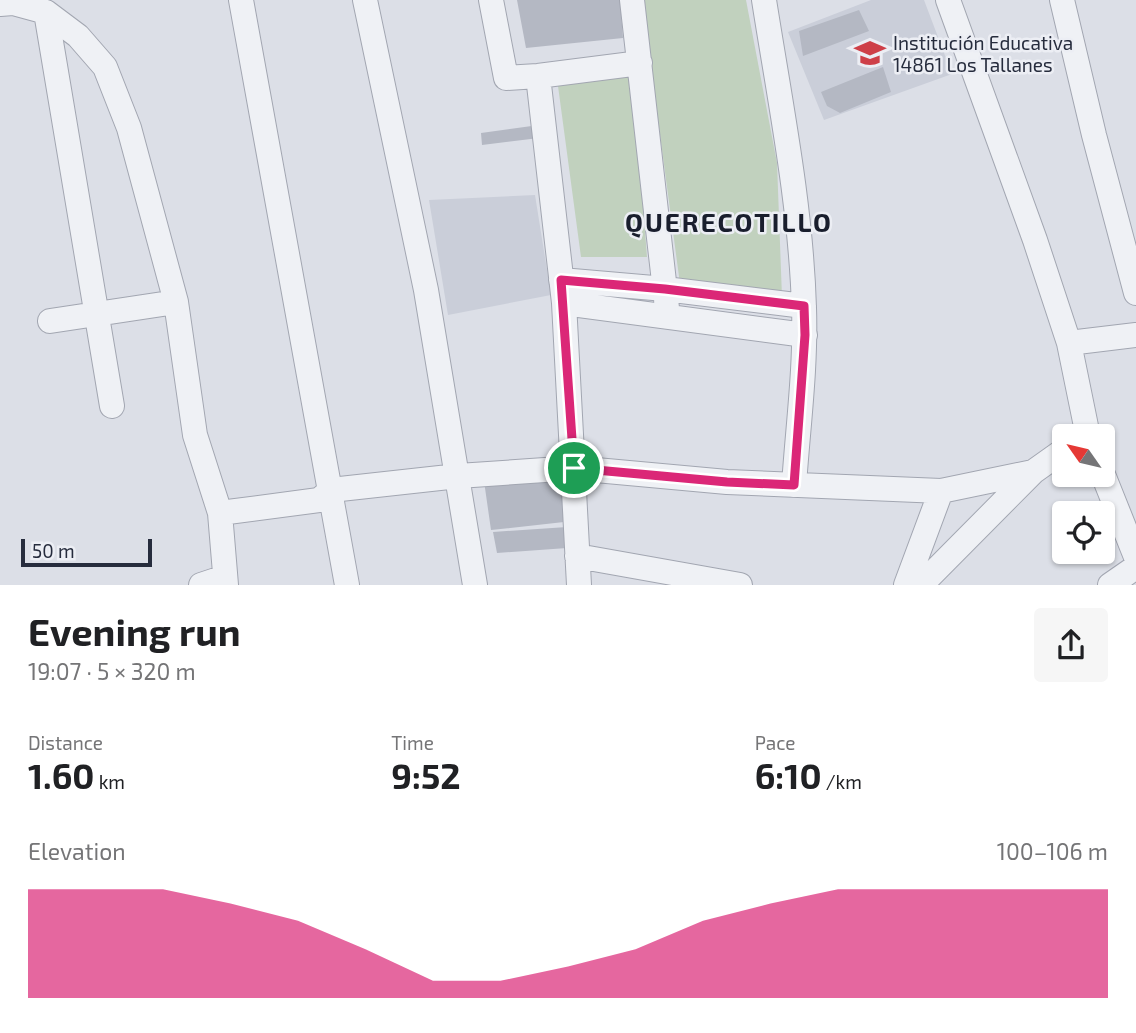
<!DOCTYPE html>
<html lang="en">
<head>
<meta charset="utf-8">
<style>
  body { margin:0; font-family:"Exo 2",sans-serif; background:#f6f6f6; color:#202124; height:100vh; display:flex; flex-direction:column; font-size:26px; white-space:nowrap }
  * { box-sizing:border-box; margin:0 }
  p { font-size:23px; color:#757577 }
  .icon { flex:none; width:38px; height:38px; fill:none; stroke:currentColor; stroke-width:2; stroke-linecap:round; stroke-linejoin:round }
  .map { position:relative; height:585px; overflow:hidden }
  .drawer { display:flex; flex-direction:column; background:#fff; flex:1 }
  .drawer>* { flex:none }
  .needle { width:46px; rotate:304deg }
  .buttons { position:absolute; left:1052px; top:424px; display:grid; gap:14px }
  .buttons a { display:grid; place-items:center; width:63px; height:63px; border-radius:7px; background:#fff; box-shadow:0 2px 5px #0004; font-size:35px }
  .scale { position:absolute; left:21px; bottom:18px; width:131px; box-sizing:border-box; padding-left:7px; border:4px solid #262c3d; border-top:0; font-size:19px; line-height:24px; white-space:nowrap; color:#262c3d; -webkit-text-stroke:5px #eceef4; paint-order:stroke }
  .pin { position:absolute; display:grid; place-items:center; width:60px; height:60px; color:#fff; margin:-30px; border:4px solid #fff; border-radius:50%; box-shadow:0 2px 7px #0007 }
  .round { display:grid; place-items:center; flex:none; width:74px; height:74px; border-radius:7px; background:#f6f6f6 }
  .headline { display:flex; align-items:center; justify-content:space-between; height:119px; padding:0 28px }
  h1 { font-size:38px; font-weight:700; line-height:52px }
  .metrics { display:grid; grid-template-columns:repeat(3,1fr); gap:10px; height:119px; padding:7px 28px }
  .metrics div { display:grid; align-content:center }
  .metrics b { font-size:35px; font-weight:700 }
  .metrics small { font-size:19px; font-weight:400 }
  .metrics p { font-size:19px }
  .chart { height:196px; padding:14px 28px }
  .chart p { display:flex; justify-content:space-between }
  .chart svg { width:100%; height:126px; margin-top:7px; fill:#db2777; opacity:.7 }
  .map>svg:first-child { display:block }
  .built { fill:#caced9 }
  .green { fill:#c1d1be }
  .building { fill:#b4b8c3 }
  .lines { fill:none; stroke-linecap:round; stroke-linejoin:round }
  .minor-casing { stroke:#a2a6b1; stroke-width:26 }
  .minor { stroke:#eff1f5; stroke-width:24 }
  .route-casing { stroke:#fff; stroke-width:14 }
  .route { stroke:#db2777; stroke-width:9 }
  .labels { text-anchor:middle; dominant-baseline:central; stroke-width:5; stroke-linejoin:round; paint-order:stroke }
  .poi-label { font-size:19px; fill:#262c3d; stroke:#eceef4; text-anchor:start }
  .district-label { font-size:26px; font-weight:bold; letter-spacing:2px; fill:#191e2d; stroke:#eceef4 }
</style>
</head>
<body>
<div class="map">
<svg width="1136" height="585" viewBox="0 0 1136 585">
  <rect width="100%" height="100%" fill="#dcdfe7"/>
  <path class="built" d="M871 0H924L952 74 824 120 788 32Z
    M535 195 551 295 448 315 429 200Z"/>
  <path class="green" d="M642 0H746L777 163 782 297 680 284Z
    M633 75 647 257H581L558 86Z"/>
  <path class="building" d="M517 0H620L623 38 526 48Z
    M859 10 869 31 803 56 799 31Z
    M883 67 891 92 840 113 827 106 821 92Z
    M539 125V138L482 145 481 133Z
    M560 475 564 522 491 530 484 481Z
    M567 527V548L497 553 493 532Z"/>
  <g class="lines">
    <g class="minor-casing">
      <path id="minor" d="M241 0 347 585
        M365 0 426 290 475 585
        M491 0 506 78 538 76 640 63
        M632 0 668 317
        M764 0C780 102 801 205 804 308 806 367 798 426 794 485
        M948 0 1035 240 1069 343 1088 436
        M1062 0 1094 135 1136 293
        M0 4 13 3 46 12 78 36 105 67 129 128 176 302 195 435 220 513
        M46 12 112 406
        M538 76 564 303 579 585
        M561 280 665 289 804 306
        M564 303 805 335
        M50 321 176 302
        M1069 343 1136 335
        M1102 472 1136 557
        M577 556 740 585
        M201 585 225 577
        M226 585 220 513 319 500 331 490 458 476 574 468 727 482 941 491 1033 472
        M906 585 941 491
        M921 585 1033 472 1064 450
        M1110 585 1136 567"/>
    </g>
    <use href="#minor" class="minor"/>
  </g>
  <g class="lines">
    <g class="route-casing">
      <path id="route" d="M561 280 665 289 804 306 805 335 794 485 727 482 574 468Z"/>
    </g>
    <use href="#route" class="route"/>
  </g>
  <defs>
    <g id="school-bare" transform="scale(2.415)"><path d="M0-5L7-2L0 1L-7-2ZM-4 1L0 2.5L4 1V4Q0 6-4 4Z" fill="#ce3f48" stroke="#eceef4" stroke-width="2.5" paint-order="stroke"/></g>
  </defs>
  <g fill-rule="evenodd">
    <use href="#school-bare" x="870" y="53"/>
  </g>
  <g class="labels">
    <g class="poi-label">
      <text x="893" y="42">Institución Educativa<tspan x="893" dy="22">14861 Los Tallanes</tspan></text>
    </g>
    <g class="district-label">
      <text x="729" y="221">QUERECOTILLO</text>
    </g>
  </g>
</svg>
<div class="buttons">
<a><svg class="needle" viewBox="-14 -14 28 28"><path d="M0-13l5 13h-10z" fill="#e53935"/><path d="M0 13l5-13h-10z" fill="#757577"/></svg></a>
<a><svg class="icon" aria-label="locate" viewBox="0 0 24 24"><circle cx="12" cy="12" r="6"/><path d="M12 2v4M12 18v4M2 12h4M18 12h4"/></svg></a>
</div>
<div class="scale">50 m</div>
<div class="pin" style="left:574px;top:468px;background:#1e9e55"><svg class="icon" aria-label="arrive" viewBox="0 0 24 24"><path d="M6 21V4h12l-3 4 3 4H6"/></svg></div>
</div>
<section class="drawer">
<div class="headline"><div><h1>Evening run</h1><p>19:07 · 5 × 320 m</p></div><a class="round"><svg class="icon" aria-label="share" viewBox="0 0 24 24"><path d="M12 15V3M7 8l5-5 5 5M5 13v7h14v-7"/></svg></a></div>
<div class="metrics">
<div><p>Distance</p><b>1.60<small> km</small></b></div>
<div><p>Time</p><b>9:52</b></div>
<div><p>Pace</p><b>6:10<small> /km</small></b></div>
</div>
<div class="chart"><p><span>Elevation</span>100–106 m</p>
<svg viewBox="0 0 160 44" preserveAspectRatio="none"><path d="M0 44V6L10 6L20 6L30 11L40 17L50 27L60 38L70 38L80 33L90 27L100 17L110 11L120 6L130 6L140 6L150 6L160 6V44z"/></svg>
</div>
</section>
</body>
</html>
